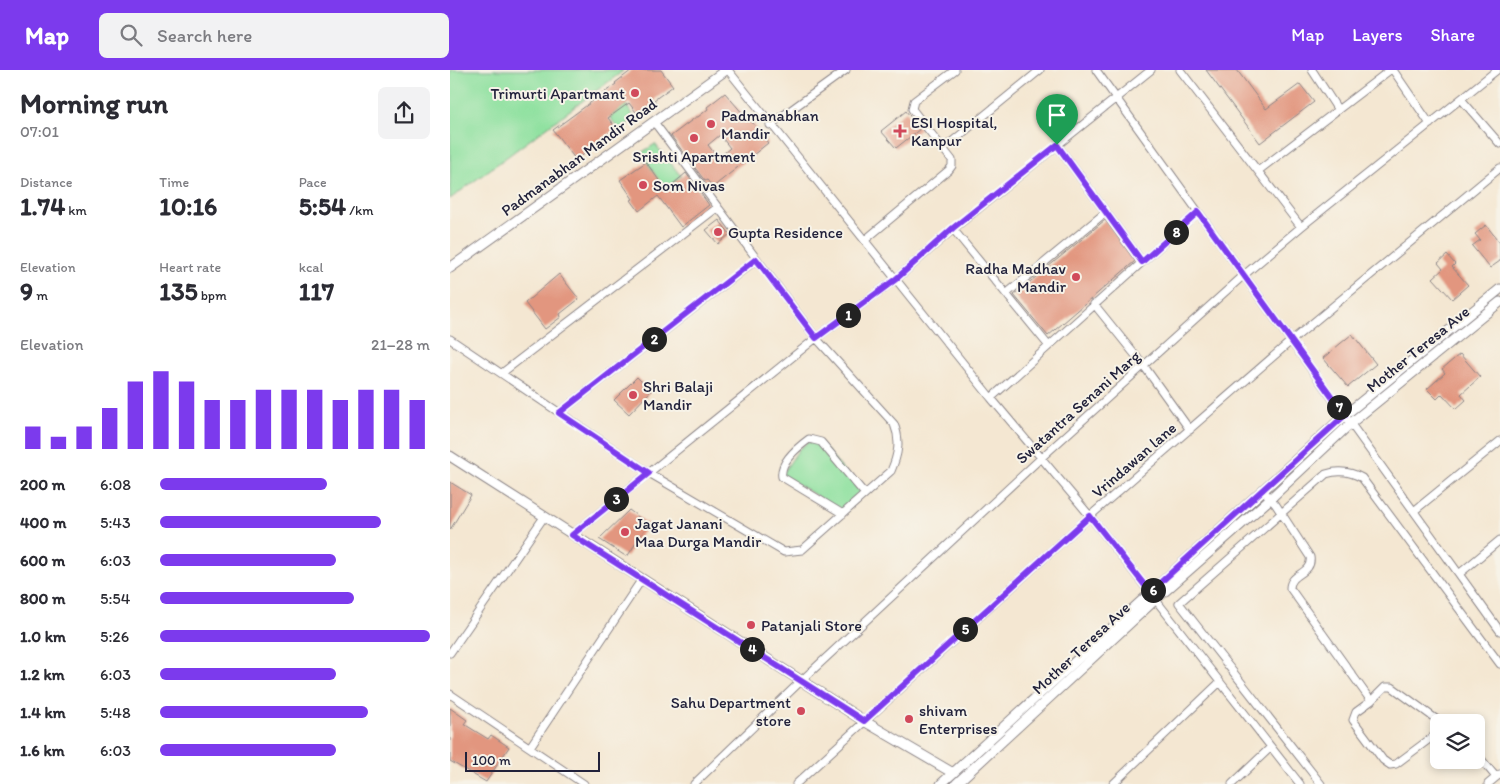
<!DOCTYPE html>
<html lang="en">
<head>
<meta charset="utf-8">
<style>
  body { margin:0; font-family:Itim,sans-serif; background:#f2f2f3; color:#2b2b33; height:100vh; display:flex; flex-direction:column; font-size:19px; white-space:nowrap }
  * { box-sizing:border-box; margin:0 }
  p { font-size:16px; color:#7c7c81 }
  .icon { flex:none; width:28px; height:28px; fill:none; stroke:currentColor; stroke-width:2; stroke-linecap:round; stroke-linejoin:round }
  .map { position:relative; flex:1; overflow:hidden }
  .panel { display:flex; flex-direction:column; background:#fff; width:450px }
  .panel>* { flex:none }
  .controls { position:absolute; left:980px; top:644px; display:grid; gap:10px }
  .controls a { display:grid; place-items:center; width:55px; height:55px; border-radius:8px; background:#fff; box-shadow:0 2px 8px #0003; font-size:25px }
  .scale { position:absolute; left:15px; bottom:12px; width:135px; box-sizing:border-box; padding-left:5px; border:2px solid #22223b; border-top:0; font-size:14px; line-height:18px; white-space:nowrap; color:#22223b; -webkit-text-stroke:4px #f7f3e8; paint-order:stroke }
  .pin { position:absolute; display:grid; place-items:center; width:42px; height:42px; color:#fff; margin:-51px -21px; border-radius:50% 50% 50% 0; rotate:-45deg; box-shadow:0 0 5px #0007 }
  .pin .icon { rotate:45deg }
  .km { position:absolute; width:25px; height:25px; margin:-12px; border-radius:50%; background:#222; color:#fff; font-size:14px; line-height:25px; text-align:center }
  .round { display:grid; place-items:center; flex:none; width:52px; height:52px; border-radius:8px; background:#f2f2f3 }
  .headline { display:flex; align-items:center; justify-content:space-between; height:85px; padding:0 20px }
  h1 { font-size:28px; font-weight:700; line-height:38px }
  .metrics { display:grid; grid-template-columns:repeat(3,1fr); gap:8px; height:85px; padding:5px 20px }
  .metrics div { display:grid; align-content:center }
  .metrics b { font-size:25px; font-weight:700 }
  .metrics small { font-size:14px; font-weight:400 }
  .metrics p { font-size:14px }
  .chart { height:140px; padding:10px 20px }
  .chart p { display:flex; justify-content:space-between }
  .chart svg { width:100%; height:90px; margin-top:5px; stroke:#7c3aed; stroke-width:6 }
  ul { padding:0 20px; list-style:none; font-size:16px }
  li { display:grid; grid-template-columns:80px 60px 1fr; align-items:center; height:38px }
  li i { height:12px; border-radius:6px; background:#7c3aed }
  header { display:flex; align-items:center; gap:30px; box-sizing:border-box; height:70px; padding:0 25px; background:#7c3aed; color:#fff }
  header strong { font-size:24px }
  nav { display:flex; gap:28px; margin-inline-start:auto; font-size:18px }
  .search { width:350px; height:45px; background:#f2f2f3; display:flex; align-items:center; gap:12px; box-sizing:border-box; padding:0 18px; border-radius:8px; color:#7c7c81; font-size:19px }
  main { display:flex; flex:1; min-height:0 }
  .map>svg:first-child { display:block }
  .green { fill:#90e1a0; stroke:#59826e }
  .building { fill:#e2967f; fill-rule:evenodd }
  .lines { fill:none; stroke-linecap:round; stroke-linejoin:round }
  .minor-casing { stroke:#8b8486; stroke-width:9 }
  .tertiary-casing { stroke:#8b8486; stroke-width:11 }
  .minor { stroke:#fff; stroke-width:7 }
  .tertiary { stroke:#fff; stroke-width:9 }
  .route-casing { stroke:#fff; stroke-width:10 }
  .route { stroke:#7c3aed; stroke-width:6 }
  .poi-dot { fill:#d1495b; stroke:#f7f3e8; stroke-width:2 }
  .labels { text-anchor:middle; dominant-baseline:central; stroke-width:4; stroke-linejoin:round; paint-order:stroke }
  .poi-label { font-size:16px; fill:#22223b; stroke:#f7f3e8; text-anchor:start }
  .street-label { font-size:16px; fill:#22223b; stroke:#f7f3e8 }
</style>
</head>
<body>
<header>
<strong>Map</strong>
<div class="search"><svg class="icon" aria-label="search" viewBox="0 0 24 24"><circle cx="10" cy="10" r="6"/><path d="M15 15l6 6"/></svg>Search here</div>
<nav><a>Map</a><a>Layers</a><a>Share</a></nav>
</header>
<main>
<section class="panel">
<div class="headline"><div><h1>Morning run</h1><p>07:01</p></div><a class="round"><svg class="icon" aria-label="share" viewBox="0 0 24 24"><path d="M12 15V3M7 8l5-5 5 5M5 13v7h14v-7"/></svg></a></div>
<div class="metrics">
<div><p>Distance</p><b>1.74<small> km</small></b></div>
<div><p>Time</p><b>10:16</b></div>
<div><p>Pace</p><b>5:54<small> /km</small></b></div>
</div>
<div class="metrics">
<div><p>Elevation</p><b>9<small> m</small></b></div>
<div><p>Heart rate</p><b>135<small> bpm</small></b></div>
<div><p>kcal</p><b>117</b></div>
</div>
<div class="chart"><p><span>Elevation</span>21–28 m</p>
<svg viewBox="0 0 160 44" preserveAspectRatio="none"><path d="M5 44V33M15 44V38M25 44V33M35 44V24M45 44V11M55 44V6M65 44V11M75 44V20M85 44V20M95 44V15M105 44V15M115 44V15M125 44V20M135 44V15M145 44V15M155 44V20"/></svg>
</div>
<ul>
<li><b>200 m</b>6:08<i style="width:62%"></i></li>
<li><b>400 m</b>5:43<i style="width:82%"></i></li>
<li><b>600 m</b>6:03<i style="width:65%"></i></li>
<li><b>800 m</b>5:54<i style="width:72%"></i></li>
<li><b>1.0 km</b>5:26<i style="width:100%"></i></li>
<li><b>1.2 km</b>6:03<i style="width:65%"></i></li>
<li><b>1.4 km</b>5:48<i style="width:77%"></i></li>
<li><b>1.6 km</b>6:03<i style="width:65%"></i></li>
</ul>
</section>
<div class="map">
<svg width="1050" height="714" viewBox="0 0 1050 714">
  <rect width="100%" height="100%" fill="#f7f3e8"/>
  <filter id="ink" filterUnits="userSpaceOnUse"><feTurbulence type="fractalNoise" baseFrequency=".02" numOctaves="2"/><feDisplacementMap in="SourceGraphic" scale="10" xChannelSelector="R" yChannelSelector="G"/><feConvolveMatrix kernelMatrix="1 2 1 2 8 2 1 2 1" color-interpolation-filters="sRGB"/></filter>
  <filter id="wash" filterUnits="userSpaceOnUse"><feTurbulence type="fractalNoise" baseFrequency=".0096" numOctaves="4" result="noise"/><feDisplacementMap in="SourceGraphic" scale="20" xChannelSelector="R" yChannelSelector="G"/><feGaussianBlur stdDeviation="1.12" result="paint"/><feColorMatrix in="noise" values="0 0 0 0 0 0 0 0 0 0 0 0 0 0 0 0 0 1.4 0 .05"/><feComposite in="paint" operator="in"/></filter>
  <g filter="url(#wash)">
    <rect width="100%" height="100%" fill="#f4e7d2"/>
    <path class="green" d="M0 0H171L173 1 0 129Z
      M176 35 185 48 169 60 160 47Z
      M205 74 231 106 215 120 191 83Z
      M358 372 371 373 413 424 393 442 334 406 333 403 349 379Z"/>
    <g id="blocks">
      <path class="building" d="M182 0H211L223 16 204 30 206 33 189 46 179 33 158 48 166 58 136 81 137 82 126 90 103 60 166 14 165 13Z
        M756 0H787L816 39 850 14 864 32 810 73Z
        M275 23 294 45 296 44 318 73 263 117 257 110 255 111 221 66 246 47H248L258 39 257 37ZM270 65 280 78 268 88 258 75Z
        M456 41 470 59 446 78 431 61Z
        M196 92 216 120 236 103 259 135 231 157 208 126 189 141 181 130 183 129 170 110Z
        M269 150 280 164 268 174 256 160Z
        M655 150 685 191 598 266 564 225Z
        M1036 155 1050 173V191L1040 198 1022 176 1030 170 1025 164Z
        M997 185 1005 194 1002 197 1018 215 1002 229 983 208 993 199 988 193Z
        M109 204 129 229 110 244 111 247 95 259 75 233Z
        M902 264 926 294 898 317 873 288Z
        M1010 284 1030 307 1011 324 1016 330 1006 339 992 324 987 329 977 319 995 303 992 299Z
        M187 307 201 321 179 344 164 330Z
        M0 412 21 425 0 460Z
        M179 440 198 454 177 487 149 469Z
        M0 638 17 650 14 654 38 669 41 665 59 677 36 712 0 691Z"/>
    </g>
  </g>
  <g filter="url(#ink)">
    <use href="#blocks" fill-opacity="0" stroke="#8b8486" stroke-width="1"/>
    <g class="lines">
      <g class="minor-casing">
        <path id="minor" d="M278 0 541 328 640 446 850 714
          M646 0 1050 561
          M730 0 851 157
          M862 0 888 40
          M943 0 980 54
          M1011 29 1050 74
          M320 55 396 0
          M607 75 692 192
          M493 79 590 0
          M808 101 940 0
          M503 159 598 275
          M415 170 499 100 502 96V90L462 39 464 31 505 0
          M556 224 656 142
          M644 234 694 296 740 360
          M0 269 199 403 334 482 352 480 441 401C448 385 451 371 444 354L366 268 204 52
          M52 303 268 137
          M541 328 748 142
          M109 343 307 189
          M813 420 826 435 860 487C863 504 840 503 840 518L921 631 935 617H942L990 652
          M964 441 1050 371
          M393 444 332 407C329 392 348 377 359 369L371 372 415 424
          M122 465 366 268 446 209 503 159 701 0
          M1009 504 1050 470
          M0 583 94 447
          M0 624 134 714
          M921 631 906 642 903 650 933 690 940 695 946 694 989 662
          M80 677 192 509
          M1026 683 1046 707
          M244 714 351 611 591 388 794 205 851 157 1047 0
          M346 714 640 446 841 271 1050 98
          M663 714 770 612
          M782 714 821 677
          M871 714 729 533 876 404C889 400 900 401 912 408L1050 594
          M1038 714 1050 704"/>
      </g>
      <g class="tertiary-casing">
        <path id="tertiary" d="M0 198 276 0
          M0 386 414 651 503 703
          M491 714 895 345 1050 219
          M506 714 706 529 821 428 901 353 1050 232"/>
      </g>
      <use href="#minor" class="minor"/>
      <use href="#tertiary" class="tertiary"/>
    </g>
  </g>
  <g class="lines" filter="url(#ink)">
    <g class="route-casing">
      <path id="route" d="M607 75 692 192 748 142 895 345 700 522 640 446 414 651 122 465 199 403 109 343 306 189 366 268 446 209 503 158Z"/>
    </g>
    <use href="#route" class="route"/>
  </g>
  <g class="poi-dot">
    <circle cx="185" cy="23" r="5"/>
    <circle cx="261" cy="54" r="5"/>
    <path d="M447.5 53.5h5v5h5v5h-5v5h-5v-5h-5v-5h5z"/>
    <circle cx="244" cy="68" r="5"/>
    <circle cx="193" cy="115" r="5"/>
    <circle cx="268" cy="162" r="5"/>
    <circle cx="626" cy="207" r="5"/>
    <circle cx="183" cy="325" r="5"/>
    <circle cx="175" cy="462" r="5"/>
    <circle cx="301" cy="555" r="5"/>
    <circle cx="351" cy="641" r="5"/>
    <circle cx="459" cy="649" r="5"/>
  </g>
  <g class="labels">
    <g class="poi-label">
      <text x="175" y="23" text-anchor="end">Trimurti Apartmant</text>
      <text x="271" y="45">Padmanabhan<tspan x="271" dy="18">Mandir</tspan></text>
      <text x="461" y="52">ESI Hospital,<tspan x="461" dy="18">Kanpur</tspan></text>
      <text x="244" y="86" text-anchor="middle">Srishti Apartment</text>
      <text x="203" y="115">Som Nivas</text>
      <text x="278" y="162">Gupta Residence</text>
      <text x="616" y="198" text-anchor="end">Radha Madhav<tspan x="616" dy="18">Mandir</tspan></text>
      <text x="193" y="316">Shri Balaji<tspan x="193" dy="18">Mandir</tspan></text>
      <text x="185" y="453">Jagat Janani<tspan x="185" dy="18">Maa Durga Mandir</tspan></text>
      <text x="311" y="555">Patanjali Store</text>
      <text x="341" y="632" text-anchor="end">Sahu Department<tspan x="341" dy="18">store</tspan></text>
      <text x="469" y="640">shivam<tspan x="469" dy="18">Enterprises</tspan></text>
    </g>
    <g class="street-label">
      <text transform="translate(129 87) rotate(-36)">Padmanabhan Mandir Road</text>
      <text transform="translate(968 279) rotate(-39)">Mother Teresa Ave</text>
      <text transform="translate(628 337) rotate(-42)">Swatantra Senani Marg</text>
      <text transform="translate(684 390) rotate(-41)">Vrindawan lane</text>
      <text transform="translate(631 578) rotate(-43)">Mother Teresa Ave</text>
    </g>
  </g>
</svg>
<div class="controls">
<a><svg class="icon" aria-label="layers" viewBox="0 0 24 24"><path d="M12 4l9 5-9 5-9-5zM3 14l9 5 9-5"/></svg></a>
</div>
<div class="scale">100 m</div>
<div class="pin" style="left:607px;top:75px;background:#1e9e55"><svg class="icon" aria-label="arrive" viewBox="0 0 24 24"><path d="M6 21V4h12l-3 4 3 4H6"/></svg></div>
<b class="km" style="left:398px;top:245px">1</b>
<b class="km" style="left:204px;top:269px">2</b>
<b class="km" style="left:166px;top:429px">3</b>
<b class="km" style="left:302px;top:579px">4</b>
<b class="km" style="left:515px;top:559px">5</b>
<b class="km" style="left:703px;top:520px">6</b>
<b class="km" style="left:889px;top:337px">7</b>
<b class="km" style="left:726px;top:162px">8</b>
</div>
</main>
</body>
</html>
